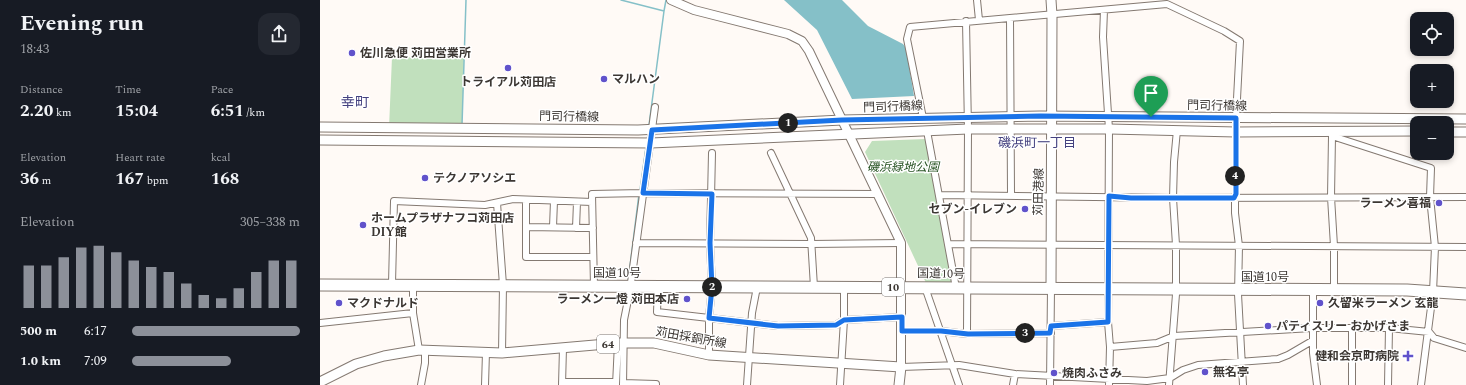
<!DOCTYPE html>
<html lang="en">
<head>
<meta charset="utf-8">
<style>
  body { margin:0; font-family:Spectral,"Noto Sans JP",serif; background:#242831; color:#f1f3f6; height:100vh; display:flex; flex-direction:column; font-size:15px; white-space:nowrap }
  * { box-sizing:border-box; margin:0 }
  p { font-size:13px; color:#9ea1a6 }
  .icon { flex:none; width:22px; height:22px; fill:none; stroke:currentColor; stroke-width:2; stroke-linecap:round; stroke-linejoin:round }
  .map { position:relative; flex:1; overflow:hidden }
  .details { display:flex; flex-direction:column; background:#171b24; width:320px }
  .details>* { flex:none }
  .controls { position:absolute; left:1090px; top:12px; display:grid; gap:8px }
  .controls a { display:grid; place-items:center; width:44px; height:44px; border-radius:8px; background:#171b24; box-shadow:0 2px 6px #0003; font-size:20px }
  .pin { position:absolute; display:grid; place-items:center; width:34px; height:34px; color:#fff; margin:-41px -17px; border-radius:50% 50% 50% 0; rotate:-45deg; box-shadow:0 0 4px #0007 }
  .pin .icon { rotate:45deg }
  .km { position:absolute; width:20px; height:20px; margin:-10px; border-radius:50%; background:#222; color:#fff; font-size:11px; line-height:20px; text-align:center }
  .round { display:grid; place-items:center; flex:none; width:42px; height:42px; border-radius:12px; background:#242831 }
  .head { display:flex; align-items:center; justify-content:space-between; height:68px; padding:0 20px }
  h1 { font-size:22px; font-weight:700; line-height:30px }
  .metrics { display:grid; grid-template-columns:repeat(3,1fr); gap:6px; height:68px; padding:4px 20px }
  .metrics div { display:grid; align-content:center }
  .metrics b { font-size:17px; font-weight:700 }
  .metrics small { font-size:11px; font-weight:400 }
  .metrics p { font-size:11px }
  .chart { height:112px; padding:8px 20px }
  .chart p { display:flex; justify-content:space-between }
  .chart svg { width:100%; height:72px; margin-top:4px; stroke:#8c9099; stroke-width:6 }
  ul { padding:0 20px; list-style:none; font-size:13px }
  li { display:grid; grid-template-columns:64px 48px 1fr; align-items:center; height:30px }
  li i { height:10px; border-radius:5px; background:#8c9099 }
  main { display:flex; flex:1; min-height:0 }
  .map>svg:first-child { display:block }
  .park { fill:#c1e0bd }
  .water { fill:#85c0c8 }
  .lines { fill:none; stroke-linecap:round; stroke-linejoin:round }
  .stream { stroke:#85c0c8; stroke-width:1.5 }
  .street-casing { stroke:#847971; stroke-width:8 }
  .secondary-casing { stroke:#847971; stroke-width:10 }
  .primary-casing { stroke:#847971; stroke-width:11 }
  .highway-casing { stroke:#847971; stroke-width:13 }
  .street { stroke:#fff; stroke-width:6 }
  .secondary { stroke:#fff; stroke-width:8 }
  .primary { stroke:#fff; stroke-width:9 }
  .highway { stroke:#fff; stroke-width:11 }
  .route-casing { stroke:#fff; stroke-width:8 }
  .route { stroke:#1a73e8; stroke-width:5 }
  .poi-dot { fill:#6052cb; stroke:#fff; stroke-width:1.5 }
  .labels { text-anchor:middle; dominant-baseline:central; stroke-width:3; stroke-linejoin:round; paint-order:stroke }
  .shield { fill:#fff; stroke:#767370; stroke-width:1 }
  .shield-label { font-size:11px; font-weight:bold; fill:#3c3733 }
  .poi-label { font-size:12px; font-weight:bold; fill:#3c3733; stroke:#fff; text-anchor:start }
  .street-label { font-size:12px; fill:#3c3733; stroke:#fff }
  .park-label { font-size:12px; font-style:italic; fill:#275323; stroke:#fff }
  .neighbourhood-label { font-size:13px; fill:#454280; stroke:#fff }
  .quarter-label { font-size:14px; fill:#454280; stroke:#fff }
</style>
</head>
<body>
<main>
<section class="details">
<div class="head"><div><h1>Evening run</h1><p>18:43</p></div><a class="round"><svg class="icon" aria-label="share" viewBox="0 0 24 24"><path d="M12 15V3M7 8l5-5 5 5M5 13v7h14v-7"/></svg></a></div>
<div class="metrics">
<div><p>Distance</p><b>2.20<small> km</small></b></div>
<div><p>Time</p><b>15:04</b></div>
<div><p>Pace</p><b>6:51<small> /km</small></b></div>
</div>
<div class="metrics">
<div><p>Elevation</p><b>36<small> m</small></b></div>
<div><p>Heart rate</p><b>167<small> bpm</small></b></div>
<div><p>kcal</p><b>168</b></div>
</div>
<div class="chart"><p><span>Elevation</span>305–338 m</p>
<svg viewBox="0 0 160 44" preserveAspectRatio="none"><path d="M5 44V18M15 44V18M25 44V13M35 44V7M45 44V6M55 44V10M65 44V15M75 44V19M85 44V22M95 44V29M105 44V36M115 44V38M125 44V32M135 44V22M145 44V15M155 44V15"/></svg>
</div>
<ul>
<li><b>500 m</b>6:17<i style="width:100%"></i></li>
<li><b>1.0 km</b>7:09<i style="width:59%"></i></li>
</ul>
</section>
<div class="map">
<svg width="1146" height="385" viewBox="0 0 1146 385">
  <rect width="100%" height="100%" fill="#fffaf6"/>
  <path class="park" d="M72 57 144 58 142 128H69Z
    M606 139 616 198 632 283H606L545 152 552 141Z"/>
  <path class="water" d="M464 0H522L548 26 583 44 586 48 594 96 532 99 497 30Z"/>
  <g class="lines">
    <path class="stream" d="M301 0 344 11 329 125
      M344 11 346 0
      M142 125 146 0
      M320 190 326 147
      M308 282 319 194
      M304 305 306 291
      M300 367V355"/>
    <g class="street-casing">
      <path id="street" d="M657 0 659 20
        M784 10 783 37 789 129 788 322 790 347 789 385
        M690 18 691 195
        M646 21 648 129 647 334
        M603 118 587 39 590 27 847 4 904 31 920 41 916 118V194L914 198 915 201V213L919 246 918 294 923 385
        M607 131 636 288
        M451 153 491 238 494 287
        M619 195 853 198 1146 197
        M206 200V257H273
        M177 203 183 285 182 353
        M206 227 273 228
        M233 227 234 201
        M256 228 257 202
        M316 243 491 244 581 243
        M628 244 1146 247
        M72 284 74 201 165 205 193 199 272 202
        M93 285V313L99 350
        M274 286 272 194 323 193 557 194
        M338 286 337 312 458 326 516 325 524 320 582 317
        M606 287 607 293 639 385
        M993 290V353L997 385
        M1014 290V246L1011 197 1012 136 1111 168 1110 197 1115 247 1113 292 1101 385
        M0 323 93 313
        M731 326 788 322
        M582 331H621L647 334 731 333
        M790 347 837 343 854 336 992 328H1069L1109 332 1114 338 1146 348
        M389 355V318L392 287 390 243 392 153
        M581 367 639 365 695 374 827 381 850 378 863 370 878 365 958 359 968 355 992 341
        M242 382H296
        M303 383 336 384V385
        M101 385 105 363V350
        M165 385 166 352
        M242 385 243 348
        M296 385 298 343
        M303 385 304 320 310 290 335 107
        M427 385 432 313 437 287
        M520 385 524 320V287
        M693 385 695 374
        M730 385 731 288
        M849 385 856 294V245L853 198 854 162 857 130
        M1032 385V328
        M1068 385 1069 328"/>
    </g>
    <g class="secondary-casing">
      <path id="secondary" d="M351 0 374 10 468 34 482 41 489 51 581 243V367"/>
    </g>
    <g class="primary-casing">
      <path id="primary" d="M731 0 732 15 731 288
        M0 127 318 130 522 120 720 116 1146 119
        M1127 132H1146
        M0 140 331 143 648 129H789L916 132 1097 131
        M0 382 36 364 64 356 99 350 182 353 298 343H334L389 355 581 367 579 385"/>
    </g>
    <g class="highway-casing">
      <path id="highway" d="M0 285 1087 290 1146 294"/>
    </g>
    <use href="#street" class="street"/>
    <use href="#secondary" class="secondary"/>
    <use href="#primary" class="primary"/>
    <use href="#highway" class="highway"/>
  </g>
  <g class="lines">
    <g class="route-casing">
      <path id="route" d="M720 116 916 118V194L914 198H811L789 196 788 322 731 326 730 333 648 334 621 331H582V317L524 320 516 325 458 326 389 318 392 287 390 243 392 194 323 193 332 130 522 120Z"/>
    </g>
    <use href="#route" class="route"/>
  </g>
  <g class="poi-dot">
    <circle cx="32" cy="53" r="4"/>
    <circle cx="188" cy="68" r="4"/>
    <circle cx="284" cy="79" r="4"/>
    <circle cx="105" cy="178" r="4"/>
    <circle cx="1119" cy="203" r="4"/>
    <circle cx="705" cy="209" r="4"/>
    <circle cx="43" cy="225" r="4"/>
    <circle cx="367" cy="299" r="4"/>
    <circle cx="19" cy="303" r="4"/>
    <circle cx="1000" cy="303" r="4"/>
    <circle cx="948" cy="326" r="4"/>
    <path d="M1086 350h4v4h4v4h-4v4h-4v-4h-4v-4h4z"/>
    <circle cx="885" cy="372" r="4"/>
    <circle cx="734" cy="373" r="4"/>
  </g>
  <g class="labels">
    <g class="shield">
      <rect x="562" y="278" width="22" height="18" rx="3"/>
      <rect x="277" y="335" width="22" height="18" rx="3"/>
    </g>
    <g class="shield-label">
      <text x="573" y="287">10</text>
      <text x="288" y="344">64</text>
    </g>
    <g class="poi-label">
      <text x="40" y="53">佐川急便 苅田営業所</text>
      <text x="292" y="79">マルハン</text>
      <text x="188" y="82" text-anchor="middle">トライアル苅田店</text>
      <text x="113" y="178">テクノアソシエ</text>
      <text x="1111" y="203" text-anchor="end">ラーメン喜福</text>
      <text x="697" y="209" text-anchor="end">セブン-イレブン</text>
      <text x="51" y="218">ホームプラザナフコ苅田店<tspan x="51" dy="14">DIY館</tspan></text>
      <text x="359" y="299" text-anchor="end">ラーメン一燈 苅田本店</text>
      <text x="27" y="303">マクドナルド</text>
      <text x="1008" y="303">久留米ラーメン 玄龍</text>
      <text x="956" y="326">パティスリー おかげさま</text>
      <text x="1079" y="356" text-anchor="end">健和会京町病院</text>
      <text x="893" y="372">無名亭</text>
      <text x="742" y="373">焼肉ふさみ</text>
    </g>
    <g class="street-label">
      <text transform="translate(897 106) rotate(1)">門司行橋線</text>
      <text transform="translate(573 107) rotate(-2)">門司行橋線</text>
      <text transform="translate(249 117) rotate(1)">門司行橋線</text>
      <text transform="translate(719 192) rotate(-89)">苅田港線</text>
      <text x="297" y="273">国道10号</text>
      <text transform="translate(621 274) rotate(1)">国道10号</text>
      <text x="945" y="277">国道10号</text>
      <text transform="translate(371 338) rotate(10)">苅田採銅所線</text>
    </g>
    <g class="park-label">
      <text x="583" y="167">磯浜緑地公園</text>
    </g>
    <g class="neighbourhood-label">
      <text x="717" y="143">磯浜町一丁目</text>
    </g>
    <g class="quarter-label">
      <text x="35" y="102">幸町</text>
    </g>
  </g>
</svg>
<div class="controls">
<a><svg class="icon" aria-label="locate" viewBox="0 0 24 24"><circle cx="12" cy="12" r="6"/><path d="M12 2v4M12 18v4M2 12h4M18 12h4"/></svg></a>
<a>+</a>
<a>−</a>
</div>
<div class="pin" style="left:831px;top:117px;background:#1e9e55"><svg class="icon" aria-label="arrive" viewBox="0 0 24 24"><path d="M6 21V4h12l-3 4 3 4H6"/></svg></div>
<b class="km" style="left:468px;top:123px">1</b>
<b class="km" style="left:392px;top:287px">2</b>
<b class="km" style="left:705px;top:333px">3</b>
<b class="km" style="left:915px;top:176px">4</b>
</div>
</main>
</body>
</html>
